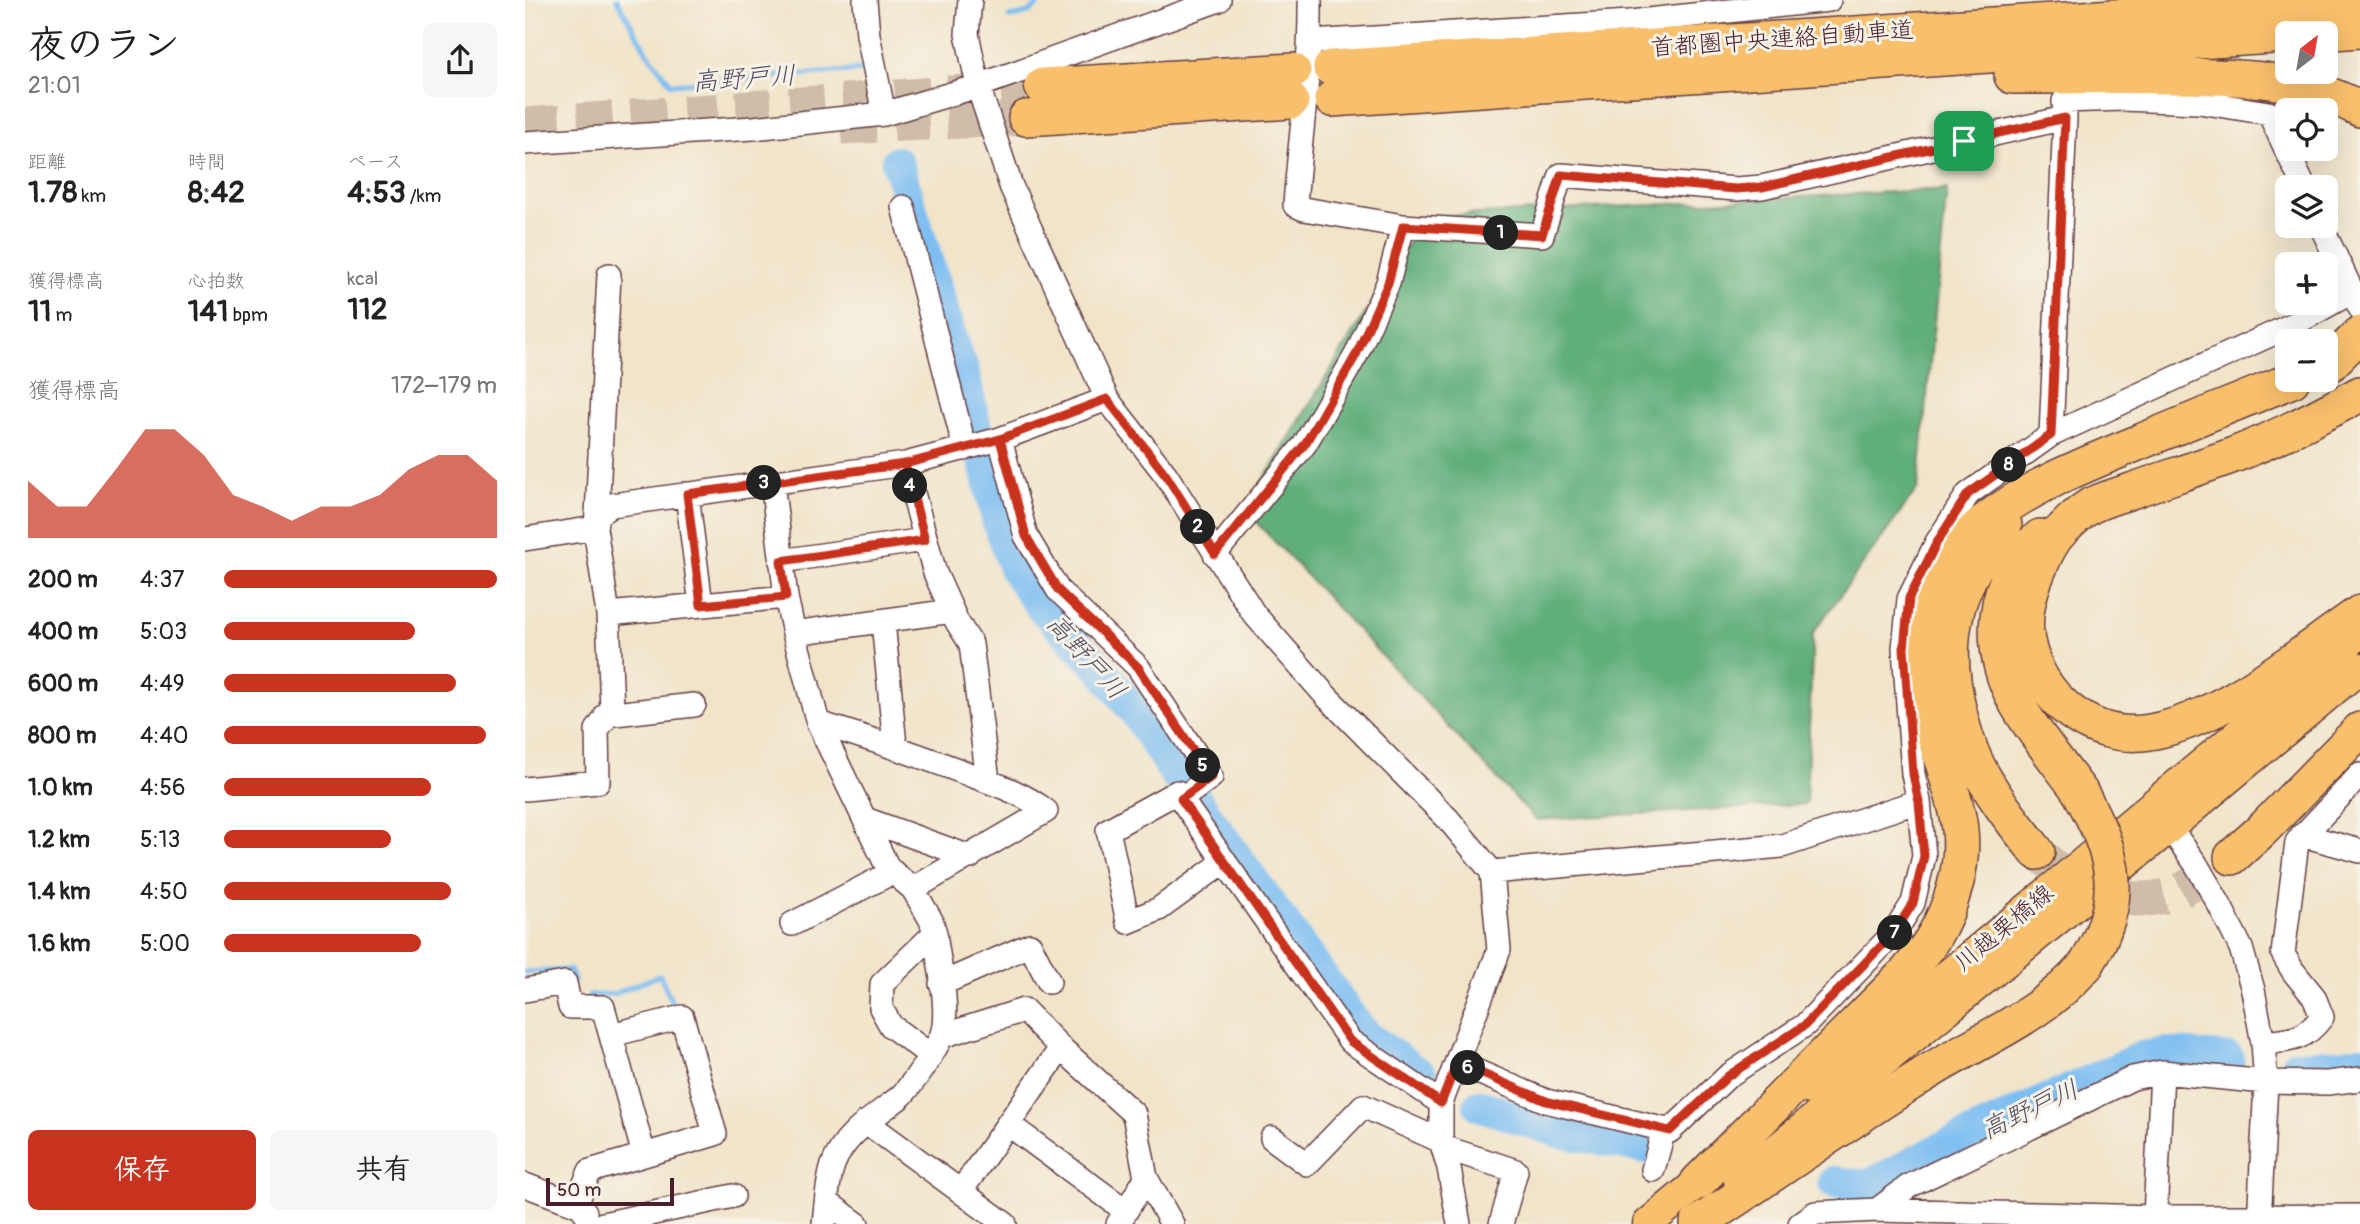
<!DOCTYPE html>
<html lang="ja">
<head>
<meta charset="utf-8">
<style>
  body { margin:0; font-family:Pangolin,"Klee One",sans-serif; background:#f6f6f6; color:#222; height:100vh; display:flex; flex-direction:column; font-size:26px; white-space:nowrap }
  * { box-sizing:border-box; margin:0 }
  p { font-size:23px; color:#767676 }
  .icon { flex:none; width:38px; height:38px; fill:none; stroke:currentColor; stroke-width:2; stroke-linecap:round; stroke-linejoin:round }
  .map { position:relative; flex:1; overflow:hidden }
  .panel { display:flex; flex-direction:column; background:#fff; width:525px }
  .panel>* { flex:none }
  .needle { width:46px; rotate:31deg }
  .fabs { position:absolute; left:1750px; top:21px; display:grid; gap:14px }
  .fabs a { display:grid; place-items:center; width:63px; height:63px; border-radius:10px; background:#fff; box-shadow:0 7px 28px #0002; font-size:35px }
  .scale { position:absolute; left:21px; bottom:18px; width:128px; box-sizing:border-box; padding-left:7px; border:4px solid #4a1f2b; border-top:0; font-size:19px; line-height:24px; white-space:nowrap; color:#4a1f2b; -webkit-text-stroke:5px #f7f3e8; paint-order:stroke }
  .pin { position:absolute; display:grid; place-items:center; width:60px; height:60px; color:#fff; margin:-30px; border-radius:14px; box-shadow:0 4px 10px #0006 }
  .km { position:absolute; width:35px; height:35px; margin:-18px; border-radius:50%; background:#222; color:#fff; font-size:19px; line-height:35px; text-align:center }
  .round { display:grid; place-items:center; flex:none; width:74px; height:74px; border-radius:10px; background:#f6f6f6 }
  .overview { display:flex; align-items:center; justify-content:space-between; height:119px; padding:0 28px }
  h1 { font-size:38px; font-weight:700; line-height:52px }
  .metrics { display:grid; grid-template-columns:repeat(3,1fr); gap:10px; height:119px; padding:7px 28px }
  .metrics div { display:grid; align-content:center }
  .metrics b { font-size:30px; font-weight:700 }
  .metrics small { font-size:19px; font-weight:400 }
  .metrics p { font-size:19px }
  .chart { height:196px; padding:14px 28px }
  .chart p { display:flex; justify-content:space-between }
  .chart svg { width:100%; height:126px; margin-top:7px; fill:#c8321e; opacity:.7 }
  .primary-button { display:flex; gap:14px; margin-top:auto; padding:14px 28px }
  .primary-button a { flex:1; height:80px; border-radius:10px; background:#c8321e; color:#fff; font-size:28px; font-weight:700; line-height:80px; text-align:center }
  .primary-button a+a { background:#f6f6f6; color:#222 }
  ul { padding:0 28px; list-style:none; font-size:23px }
  li { display:grid; grid-template-columns:112px 84px 1fr; align-items:center; height:52px }
  li i { height:18px; border-radius:9px; background:#c8321e }
  main { display:flex; flex:1; min-height:0 }
  .map>svg:first-child { display:block }
  .forest { fill:#60af7a; stroke:#556752; stroke-width:2 }
  .lines { fill:none; stroke-linecap:round; stroke-linejoin:round }
  .stream { stroke:#7dbef2; stroke-width:5 }
  .river { stroke:#7dbef2; stroke-width:32 }
  .highway-tunnel { stroke:#d0bda9; stroke-width:35; stroke-dasharray:35 18; stroke-linecap:butt }
  .minor-casing { stroke:#633d43; stroke-width:26 }
  .major-casing { stroke:#633d43; stroke-width:33 }
  .highway-casing { stroke:#633d43; stroke-width:38 }
  .minor { stroke:#fff; stroke-width:23 }
  .major { stroke:#f8bf6c; stroke-width:30 }
  .highway { stroke:#f8bf6c; stroke-width:35 }
  .highway-bridge-casing { stroke:#633d43; stroke-width:38; stroke-linecap:butt }
  .highway-bridge { stroke:#f8bf6c; stroke-width:35 }
  .route-casing { stroke:#fff; stroke-width:14 }
  .route { stroke:#c8321e; stroke-width:9 }
  .labels { text-anchor:middle; dominant-baseline:central; stroke-width:6; stroke-linejoin:round; paint-order:stroke }
  .street-label { font-size:24px; fill:#4a1f2b; stroke:#f7f3e8 }
  .water-label { font-size:26px; font-style:italic; fill:#594f67; stroke:#f7f3e8 }
</style>
</head>
<body>
<main>
<section class="panel">
<div class="overview"><div><h1>夜のラン</h1><p>21:01</p></div><a class="round"><svg class="icon" aria-label="share" viewBox="0 0 24 24"><path d="M12 15V3M7 8l5-5 5 5M5 13v7h14v-7"/></svg></a></div>
<div class="metrics">
<div><p>距離</p><b>1.78<small> km</small></b></div>
<div><p>時間</p><b>8:42</b></div>
<div><p>ペース</p><b>4:53<small> /km</small></b></div>
</div>
<div class="metrics">
<div><p>獲得標高</p><b>11<small> m</small></b></div>
<div><p>心拍数</p><b>141<small> bpm</small></b></div>
<div><p>kcal</p><b>112</b></div>
</div>
<div class="chart"><p><span>獲得標高</span>172–179 m</p>
<svg viewBox="0 0 160 44" preserveAspectRatio="none"><path d="M0 44V24L10 33L20 33L30 20L40 6L50 6L60 15L70 29L80 33L90 38L100 33L110 33L120 29L130 20L140 15L150 15L160 24V44z"/></svg>
</div>
<ul>
<li><b>200 m</b>4:37<i style="width:100%"></i></li>
<li><b>400 m</b>5:03<i style="width:70%"></i></li>
<li><b>600 m</b>4:49<i style="width:85%"></i></li>
<li><b>800 m</b>4:40<i style="width:96%"></i></li>
<li><b>1.0 km</b>4:56<i style="width:76%"></i></li>
<li><b>1.2 km</b>5:13<i style="width:61%"></i></li>
<li><b>1.4 km</b>4:50<i style="width:83%"></i></li>
<li><b>1.6 km</b>5:00<i style="width:72%"></i></li>
</ul>
<div class="primary-button"><a>保存</a><a>共有</a></div>
</section>
<div class="map">
<svg width="1835" height="1224" viewBox="0 0 1835 1224">
  <rect width="100%" height="100%" fill="#f7f3e8"/>
  <filter id="ink" filterUnits="userSpaceOnUse"><feTurbulence type="fractalNoise" baseFrequency=".0143" numOctaves="2"/><feDisplacementMap in="SourceGraphic" scale="14" xChannelSelector="R" yChannelSelector="G"/><feConvolveMatrix kernelMatrix="1 2 1 2 8 2 1 2 1" color-interpolation-filters="sRGB"/></filter>
  <filter id="wash" filterUnits="userSpaceOnUse"><feTurbulence type="fractalNoise" baseFrequency=".00686" numOctaves="4" result="noise"/><feDisplacementMap in="SourceGraphic" scale="28" xChannelSelector="R" yChannelSelector="G"/><feGaussianBlur stdDeviation="1.57" result="paint"/><feColorMatrix in="noise" values="0 0 0 0 0 0 0 0 0 0 0 0 0 0 0 0 0 1.4 0 .05"/><feComposite in="paint" operator="in"/></filter>
  <g filter="url(#wash)">
    <rect width="100%" height="100%" fill="#f1e4c9"/>
    <path class="forest" d="M1422 189 1393 488 1288 633 1281 804 1011 820 720 510 899 217Z"/>
    <g class="lines">
      <path class="stream" d="M92 0 122 52 146 84 338 70
        M484 17C499 15 507 14 516 0
        M0 972 45 970 49 980
        M64 996 89 994 135 975 149 1007"/>
      <path class="river" d="M372 162 432 357 436 363 473 523 490 570 516 607 577 670 610 712 654 780 659 783 829 1021 842 1036 896 1075
        M1771 1065H1816L1835 1061
        M954 1105 1034 1132 1121 1148
        M1309 1182 1342 1186 1424 1144 1617 1057 1640 1053 1704 1059"/>
    </g>
  </g>
  <g filter="url(#ink)">
    <g class="lines">
      <path class="highway-tunnel" d="M0 125 517 86
        M316 127 501 118
        M1512 852C1524 862 1537 875 1551 882 1577 897 1611 903 1641 896 1664 890 1686 871 1707 857"/>
      <g class="minor-casing">
        <path id="minor" d="M340 0 343 35 359 114
          M445 0 442 34 453 86 486 186 582 399 641 475 729 614 801 696 923 819 967 872 974 950 916 1103V1141L924 1168 934 1224
          M785 0C786 69 775 137 770 205L779 209 878 226
          M786 42 1105 22 1304 0
          M0 143 228 128 359 114 453 86 694 0
          M378 207 440 449
          M1796 226 1835 308
          M1526 435 1540 118 1539 101 1597 99 1674 102 1744 113 1779 187
          M475 439 501 536 533 590 613 667 686 777 656 799 825 1041 916 1103
          M380 464 410 573 432 622 446 644 463 781
          M247 482 261 597 269 633 293 723 363 868 388 889 406 920 410 933C413 959 425 1010 417 1034 413 1047 385 1088 375 1097 351 1116 319 1134 308 1165 302 1183 301 1205 299 1224
          M162 494 176 605
          M72 515 84 275
          M0 539 70 528 72 515 87 505 380 464 475 439 582 399
          M690 554 780 444 831 355 863 283 878 226 1017 235 1036 175 1211 189 1237 187 1540 118
          M256 561 399 540
          M83 614 261 597
          M358 621 370 746
          M269 633 427 611
          M81 715 169 705
          M293 723C346 739 397 756 448 776 473 785 500 794 521 811L388 889
          M0 789 73 782 72 730 87 709 83 614 70 528
          M656 799 652 792 583 830 603 922 634 909 700 861
          M1636 816 1671 864 1694 904 1716 948 1728 990 1738 1043 1741 1082 1734 1224
          M340 819 445 857
          M1777 835 1835 851
          M967 872 1257 846 1394 801 1388 774 1379 648 1384 599 1412 542 1443 494 1526 435 1771 323 1827 292
          M267 924 368 872
          M416 984 505 945 524 982
          M0 990 40 983 45 1007H78L119 1155 65 1171 51 1204
          M86 1035 157 1017 190 1134 119 1155
          M417 1036 499 1010 536 1048 609 1114 621 1178 593 1224
          M1738 1043C1765 1040 1779 1041 1797 1017L1789 997 1768 971 1758 954 1772 842 1835 775
          M405 1055 366 1026 356 1008 357 984 410 933
          M932 1063 1021 1101 1145 1131 1203 1076 1280 1025 1369 933 1388 903 1399 856 1394 801
          M341 1122 480 1224
          M483 1124 601 1211
          M747 1138 782 1164 838 1106 916 1141
          M918 1147 991 1171 976 1224
          M1128 1170 1139 1129
          M621 1178 647 1224
          M0 1185 56 1206 60 1212
          M436 1191 536 1048
          M302 1202 332 1224
          M1352 1210 1384 1186 1608 1078 1637 1072 1741 1082 1803 1083 1835 1079
          M1630 1217 1637 1072
          M78 1224 208 1196
          M1275 1224 1290 1213 1352 1210 1630 1217 1835 1216"/>
      </g>
      <g class="major-casing">
        <path id="major" d="M1285 1089 1835 633
          M1214 1180 1645 827 1835 668
          M1123 1224 1190 1168"/>
      </g>
      <g class="highway-casing">
        <path id="highway" d="M1794 33 1835 30
          M806 68 1835 1
          M1487 76C1541 76 1594 75 1648 76 1713 77 1777 77 1835 109
          M517 86 768 71
          M807 99 1762 35
          M501 118 766 101
          M1804 365 1835 334
          M1835 394C1793 417 1751 439 1706 456 1673 468 1640 479 1606 491 1592 496 1575 500 1562 508 1554 513 1545 522 1538 529 1528 538 1521 552 1516 564 1505 588 1497 615 1502 641 1513 698 1566 742 1625 732 1697 720 1775 654 1835 613
          M1479 525C1431 583 1416 634 1433 708 1438 730 1445 753 1456 773 1472 802 1492 827 1512 852
          M1515 537C1465 579 1461 649 1492 704 1510 735 1534 763 1555 792
          M1707 857 1736 831 1835 730
          M1173 1182 1382 972C1391 961 1401 950 1408 938 1426 908 1439 867 1435 831 1434 814 1428 796 1423 780 1404 714 1383 662 1407 594 1417 566 1436 540 1459 522 1505 486 1561 464 1615 442 1665 421 1716 401 1767 380
          M1173 1224C1247 1175 1320 1124 1395 1077 1454 1039 1514 1019 1561 965"/>
      </g>
      <use href="#minor" class="minor"/>
      <use href="#major" class="major"/>
      <use href="#highway" class="highway"/>
      <g class="highway-bridge-casing">
        <path id="highway-bridge" d="M1555 792C1591 857 1602 899 1561 965"/>
      </g>
      <use href="#highway-bridge" class="highway-bridge"/>
    </g>
  </g>
  <g class="lines" filter="url(#ink)">
    <g class="route-casing">
      <path id="route" d="M1439 141 1237 187 1211 189 1036 175 1017 235 878 226 863 283 831 355 780 444 690 554 641 475 582 399 475 439 380 464 162 494 176 605 261 597 256 561 400 540 380 464 475 439 501 536 533 590 613 667 686 777 656 799 825 1041 916 1103 932 1063 1021 1101 1145 1131 1203 1076 1280 1025 1369 933 1388 903 1399 856 1394 802 1388 774 1379 648 1384 598 1412 542 1443 494 1526 435 1540 118 1439 141"/>
    </g>
    <use href="#route" class="route"/>
  </g>
  <g class="labels">
    <g class="street-label">
      <text transform="translate(1257 39) rotate(-4)">首都圏中央連絡自動車道</text>
      <text transform="translate(1479 928) rotate(-40)">川越栗橋線</text>
    </g>
    <g class="water-label">
      <text transform="translate(219 79) rotate(-4)">高野戸川</text>
      <text transform="translate(561 657) rotate(48)">高野戸川</text>
      <text transform="translate(1505 1110) rotate(-25)">高野戸川</text>
    </g>
  </g>
</svg>
<div class="fabs">
<a><svg class="needle" viewBox="-14 -14 28 28"><path d="M0-13l5 13h-10z" fill="#e53935"/><path d="M0 13l5-13h-10z" fill="#767676"/></svg></a>
<a><svg class="icon" aria-label="locate" viewBox="0 0 24 24"><circle cx="12" cy="12" r="6"/><path d="M12 2v4M12 18v4M2 12h4M18 12h4"/></svg></a>
<a><svg class="icon" aria-label="layers" viewBox="0 0 24 24"><path d="M12 4l9 5-9 5-9-5zM3 14l9 5 9-5"/></svg></a>
<a>+</a>
<a>−</a>
</div>
<div class="scale">50 m</div>
<div class="pin" style="left:1439px;top:141px;background:#1e9e55"><svg class="icon" aria-label="arrive" viewBox="0 0 24 24"><path d="M6 21V4h12l-3 4 3 4H6"/></svg></div>
<b class="km" style="left:976px;top:233px">1</b>
<b class="km" style="left:673px;top:527px">2</b>
<b class="km" style="left:239px;top:483px">3</b>
<b class="km" style="left:385px;top:486px">4</b>
<b class="km" style="left:678px;top:766px">5</b>
<b class="km" style="left:943px;top:1068px">6</b>
<b class="km" style="left:1370px;top:933px">7</b>
<b class="km" style="left:1484px;top:465px">8</b>
</div>
</main>
</body>
</html>
